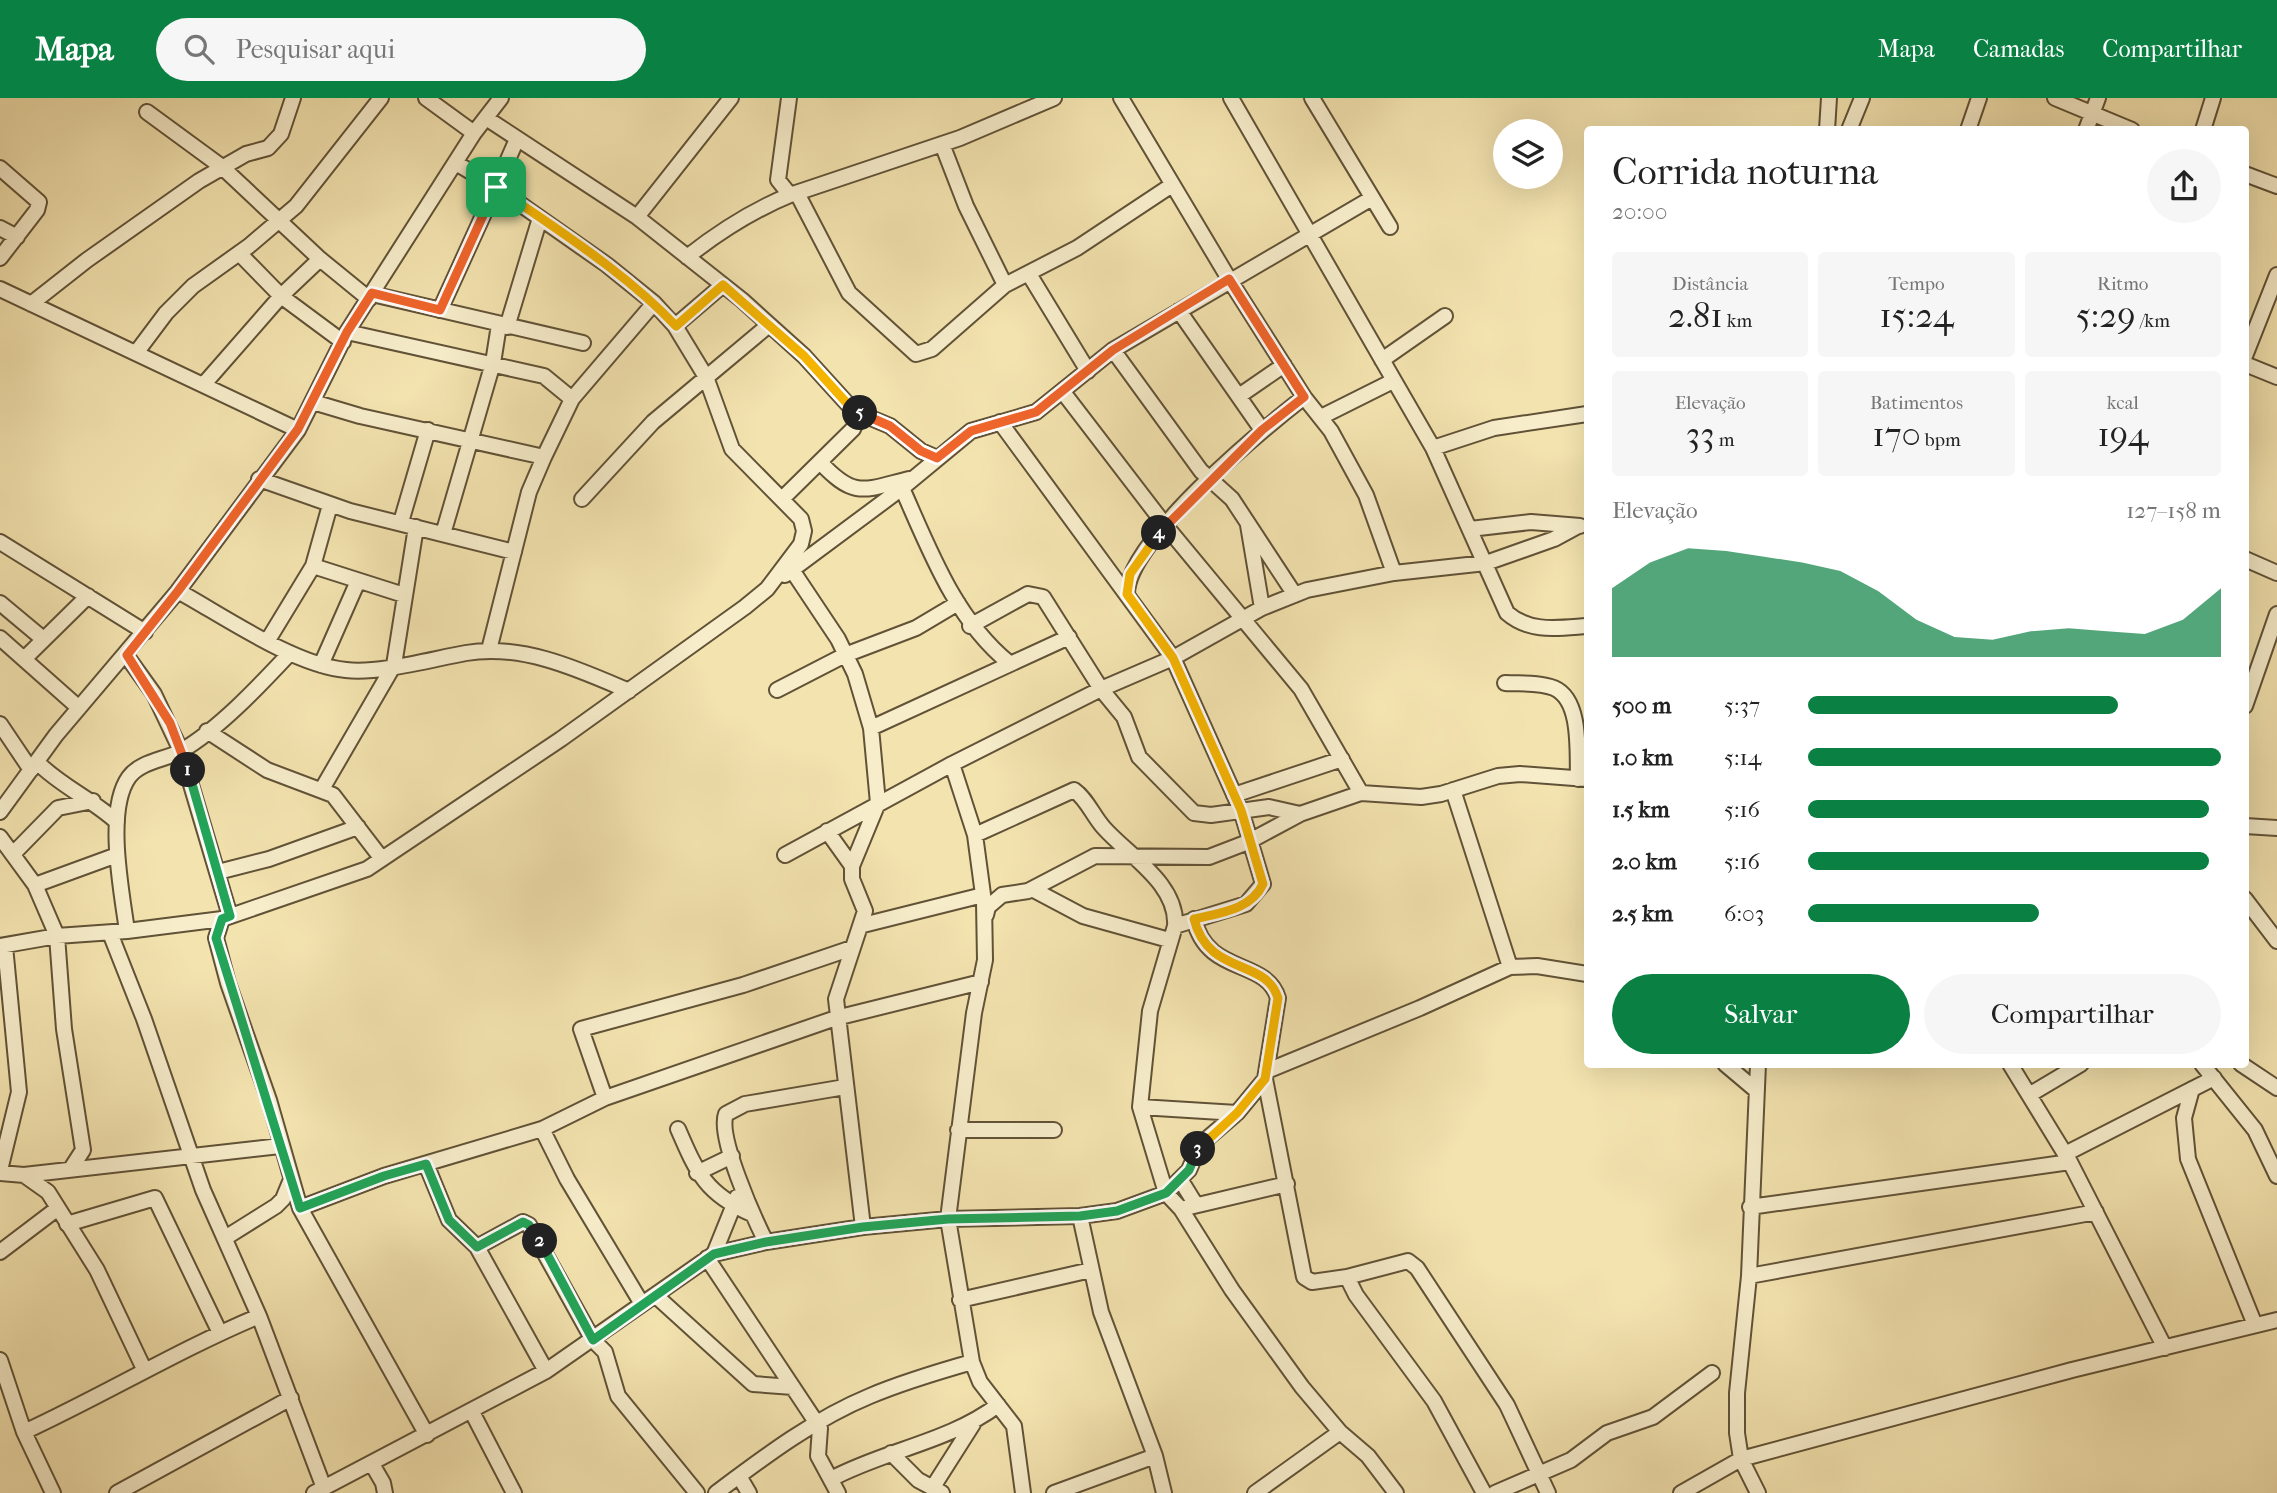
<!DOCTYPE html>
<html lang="pt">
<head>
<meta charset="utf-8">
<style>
  body { margin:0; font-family:"IM FELL French Canon",serif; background:#f6f6f6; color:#222; height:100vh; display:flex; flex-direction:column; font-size:26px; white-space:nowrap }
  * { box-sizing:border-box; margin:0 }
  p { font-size:23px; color:#767676 }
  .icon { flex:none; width:38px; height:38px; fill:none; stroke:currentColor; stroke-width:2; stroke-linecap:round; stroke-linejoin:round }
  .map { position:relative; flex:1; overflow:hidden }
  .drawer { position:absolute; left:1584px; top:28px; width:665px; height:942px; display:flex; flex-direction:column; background:#fff; border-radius:7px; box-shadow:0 7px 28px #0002 }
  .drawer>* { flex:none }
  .fabs { position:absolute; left:1493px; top:21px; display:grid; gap:14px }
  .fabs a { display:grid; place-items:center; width:70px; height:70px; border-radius:50%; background:#fff; box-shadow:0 7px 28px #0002; font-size:35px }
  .pin { position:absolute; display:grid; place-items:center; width:60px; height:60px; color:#fff; margin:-30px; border-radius:14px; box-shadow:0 4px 10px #0006 }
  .km { position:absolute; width:35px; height:35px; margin:-18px; border-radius:50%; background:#222; color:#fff; font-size:19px; line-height:35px; text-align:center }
  .round { display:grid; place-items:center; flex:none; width:74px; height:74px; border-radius:37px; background:#f6f6f6 }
  .headline { display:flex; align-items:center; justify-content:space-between; height:119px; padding:0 28px }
  h1 { font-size:38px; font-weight:600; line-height:52px }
  .metrics { display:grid; grid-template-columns:repeat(3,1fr); gap:10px; height:119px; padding:7px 28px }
  .metrics div { display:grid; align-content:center; border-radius:7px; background:#f6f6f6; text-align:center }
  .metrics b { font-size:35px; font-weight:600 }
  .metrics small { font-size:19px; font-weight:400 }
  .metrics p { font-size:19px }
  .chart { height:196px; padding:14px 28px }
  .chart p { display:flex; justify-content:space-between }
  .chart svg { width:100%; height:126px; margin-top:7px; fill:#0b8043; opacity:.7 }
  .primary-button { display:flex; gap:14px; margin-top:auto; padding:14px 28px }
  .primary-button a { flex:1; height:80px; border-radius:42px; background:#0b8043; color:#fff; font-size:28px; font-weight:600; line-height:80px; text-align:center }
  .primary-button a+a { background:#f6f6f6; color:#222 }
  ul { padding:0 28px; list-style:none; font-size:23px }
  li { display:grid; grid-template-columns:112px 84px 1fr; align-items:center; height:52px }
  li i { height:18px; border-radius:9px; background:#0b8043 }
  header { display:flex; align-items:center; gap:42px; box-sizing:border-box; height:98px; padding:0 35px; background:#0b8043; color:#fff }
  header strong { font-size:33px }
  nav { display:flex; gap:38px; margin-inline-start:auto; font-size:24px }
  .search { width:490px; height:63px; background:#f6f6f6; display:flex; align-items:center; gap:18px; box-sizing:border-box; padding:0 24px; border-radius:38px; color:#767676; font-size:26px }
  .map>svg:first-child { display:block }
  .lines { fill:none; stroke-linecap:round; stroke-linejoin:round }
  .minor-casing { stroke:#615237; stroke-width:18 }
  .minor { stroke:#f7edcb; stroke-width:14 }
  .split-1-casing { stroke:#fff; stroke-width:14 }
  .split-2-casing { stroke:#fff; stroke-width:14 }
  .split-3-casing { stroke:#fff; stroke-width:14 }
  .split-4-casing { stroke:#fff; stroke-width:14 }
  .split-5-casing { stroke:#fff; stroke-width:14 }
  .split-6-casing { stroke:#fff; stroke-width:14 }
  .split-1 { stroke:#f0652b; stroke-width:9 }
  .split-2 { stroke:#22a559; stroke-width:9 }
  .split-3 { stroke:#22a559; stroke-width:9 }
  .split-4 { stroke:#f5b400; stroke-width:9 }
  .split-5 { stroke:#f0652b; stroke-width:9 }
  .split-6 { stroke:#f5b400; stroke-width:9 }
</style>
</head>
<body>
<header>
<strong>Mapa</strong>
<div class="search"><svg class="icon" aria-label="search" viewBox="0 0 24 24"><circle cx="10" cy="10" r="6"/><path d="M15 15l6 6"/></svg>Pesquisar aqui</div>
<nav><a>Mapa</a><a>Camadas</a><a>Compartilhar</a></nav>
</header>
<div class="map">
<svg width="2277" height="1395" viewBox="0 0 2277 1395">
  <rect width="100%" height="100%" fill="#f3e3af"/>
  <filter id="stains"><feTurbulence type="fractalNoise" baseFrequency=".00286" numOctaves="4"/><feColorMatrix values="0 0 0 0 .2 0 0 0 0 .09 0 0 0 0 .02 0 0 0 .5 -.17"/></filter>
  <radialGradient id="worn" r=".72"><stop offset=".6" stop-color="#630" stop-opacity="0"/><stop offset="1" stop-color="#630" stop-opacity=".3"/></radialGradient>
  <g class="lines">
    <g class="minor-casing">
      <path id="minor" d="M426 0 474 35
        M789 0 778 82 790 97 960 40 1054 0
        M1121 0 1229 181 1304 299 1331 333 1366 397 1394 475
        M1231 0 1433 350 1507 515C1530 535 1558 530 1587 528
        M1312 0 1390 129
        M2055 0 2132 32
        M147 14 222 69 320 161 369 201
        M486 20 637 119 742 202 804 258 854 313 890 328 921 353 937 360
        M1827 32 1829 0
        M1849 32 1862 0
        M1968 32 1979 0
        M2086 32 2098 0
        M2203 32 2213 0
        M942 46 966 108 1005 187
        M0 70 39 104 37 112 0 160
        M2245 76 2277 88
        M798 97 849 195 916 256 932 251 1005 187 1077 150 1172 87
        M637 119 731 0
        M0 130 17 139
        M239 155 281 198 343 244
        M687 159C720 133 751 113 790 97
        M1029 176 1088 273
        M0 191 298 332
        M372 196 583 245
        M31 206 87 162 199 83 246 56 268 50 281 36 293 0
        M440 212 496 89 456 65
        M1179 213 1262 332
        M675 228 723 187
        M507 229 540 120
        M347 234 544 278 572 301
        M1113 252 1201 373 1232 401 1295 497
        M136 255 166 215 193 188 249 148 296 108 381 0
        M2245 258 2277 177
        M1382 262 1445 218
        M2245 266 2277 279
        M204 286 281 198 320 161
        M1063 294 1165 427 1301 591 1361 695
        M1239 298 1284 267
        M313 304 360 318 544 359
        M1321 319 1393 283
        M1000 324 1173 560 1241 712 1263 786 1246 806 1175 828 1150 913 1140 1009 1166 1095 1181 1111 1232 1192 1302 1289 1340 1334 1368 1358 1396 1395
        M1433 350 1494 330 1587 316
        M820 364C854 401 864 392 909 381
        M259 381 350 413 514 454
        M902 390C930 453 955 521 1009 565
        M582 401 653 324 769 227
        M782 401 853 331 857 322 854 313
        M401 424 428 332
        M1248 427 1262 510
        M1470 431 1531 424 1580 428
        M443 436 493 265 499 227
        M0 444 145 534
        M2245 461 2277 475
        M313 468 404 497
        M792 472 838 541 855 576 871 630 878 705 852 768V781L865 813 836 901 863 1129
        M785 477 902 390 971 333 1036 314 1113 252 1372 100
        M178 493C225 519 294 567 346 572 379 576 432 561 466 555 522 545 580 572 629 593
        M1127 496C1127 443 1262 332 1304 299
        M0 505 42 540
        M970 528 1028 496 1043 499 1101 591 1124 619 1139 659 1194 715 1211 717 1269 709 1300 716
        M0 540 79 610
        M268 542 313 468 330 407
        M489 552 529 394 544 359 572 301 654 205
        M126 557 154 596 181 653 230 818
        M24 561 88 498
        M321 567 358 483
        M1505 585C1520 586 1539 584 1554 590 1582 602 1577 655 1578 681
        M777 592 845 557 916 530 958 505
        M2245 608 2277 516
        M0 626 31 672
        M871 630 1069 539
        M207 633 267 672 333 697 382 761
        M38 665C62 689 92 701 117 724
        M952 666 975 737 984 804 985 862 974 915 948 1121 972 1264 980 1284 1014 1328 1023 1395
        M322 691 394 567 416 429
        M1453 692 1510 869
        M1234 697 1342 661
        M0 714 56 637 178 493 298 332 347 234 474 35 501 0
        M2245 728 2277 730
        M827 733 852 768
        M975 737 1074 692C1087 701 1093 718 1104 730 1129 758 1178 786 1175 828
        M0 739 35 787 57 838 64 931 83 1052 72 1069
        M13 756 58 710 93 703
        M785 757 952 666 1101 591 1173 560 1262 510 1307 492 1394 475 1486 465 1554 441 1578 428
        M218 774 269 761 358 729
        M35 787 117 757
        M1032 791 1083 818 1169 842
        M2245 801 2277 843
        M986 817 988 809 1002 797 1028 793 1095 758 1209 759 1248 744 1300 716 1361 695 1421 699 1441 696 1498 678 1520 676 1587 681
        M222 821 216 840 228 885 269 1002 300 1110 427 1337
        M863 827 983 797
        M127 833C122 795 105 712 129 679 141 663 165 662 181 653 219 631 260 587 290 555
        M110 835 144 921 203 1092 259 1218 324 1390
        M0 848 57 838 127 833 222 821 367 771 561 641 745 509 767 491 801 446 804 433 801 421 732 351 706 279 675 228 654 205 607 167 496 89 517 41
        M1725 966 1757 993
        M2010 966 2070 1064 2165 1250
        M2202 966 2255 1032 2277 1078
        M2241 966 2277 990
        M1267 973 1420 910 1510 869 1537 868 1587 876
        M1265 981 1304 1179 1312 1184 1347 1179 1356 1197 1434 1303 1484 1395
        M2192 991 2184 1020 2188 1061 2255 1227
        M2029 997 2081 966
        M605 1000 581 931 743 887 852 850
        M1140 1009 1237 1015
        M542 1031 567 1081 642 1206
        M678 1031C697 1075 706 1096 752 1116
        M958 1032H1054
        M2065 1056 2214 980
        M426 1066 449 1122 477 1149 546 1273
        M0 1072 19 994 5 848
        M0 1075 24 1077 280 1048
        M697 1075 732 1058
        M24 1077 48 1094 97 1172 144 1271
        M1180 1081 1196 1107
        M1750 1109 2070 1064
        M300 1110 384 1078 542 1031 605 1000 836 920 981 884
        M1181 1111 1287 1086
        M1080 1118 1101 1214 1155 1358 1164 1395
        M67 1126 155 1100 220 1235
        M225 1140 276 1108 283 1101 290 1084
        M766 1144C754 1120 717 1038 726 1016L745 1006 845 989
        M477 1149 523 1124 529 1127 593 1242 605 1254 618 1298 697 1395
        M0 1154 58 1110
        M714 1156 737 1099
        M707 1160 820 1330 818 1358 838 1395
        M1749 1178 2096 1114
        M1347 1179 1408 1163 1417 1170 1507 1307 1548 1395
        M655 1197 753 1286 793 1289
        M960 1202 1091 1172
        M0 1262 24 1334 53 1395
        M472 1314 514 1395
        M24 1334C104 1297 178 1252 259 1218
        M891 1355 918 1382 942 1395
        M372 1366 383 1385 385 1395
        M739 1378 749 1395
        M831 1381C885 1352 949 1344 998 1307
        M933 1389 973 1326
        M117 1395 291 1300
        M314 1395 546 1273 714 1156 766 1144 863 1129 948 1121 1080 1118 1117 1113 1166 1095 1189 1072 1198 1051 1209 1039 1237 1015 1265 981 1278 900C1266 860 1207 878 1194 821
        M716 1395C764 1359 814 1321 870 1298 903 1284 937 1274 972 1264
        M1054 1395 1155 1358
        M1255 1395 1340 1334
        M1495 1395 1571 1362 1607 1335 1653 1319 1712 1275
        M1681 1395 1741 1361 1737 1335V1295L1749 1178 1758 966
        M1758 1395 1741 1361 2072 1272 2277 1222"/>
    </g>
    <use href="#minor" class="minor"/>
  </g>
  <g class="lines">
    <g class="split-1-casing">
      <path id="split-1" d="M188 672 170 625 127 557 178 493 298 331 347 234 372 195 440 212 496 89"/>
    </g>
    <g class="split-2-casing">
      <path id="split-2" d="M188 672 230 818 222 821 216 840 300 1110 384 1078 426 1066 449 1122 477 1149 523 1124 529 1127 540 1143"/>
    </g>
    <g class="split-3-casing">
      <path id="split-3" d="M540 1143 593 1242 714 1156 766 1144 863 1129 948 1121 1080 1118 1117 1113 1166 1095 1189 1072 1198 1051"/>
    </g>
    <g class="split-4-casing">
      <path id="split-4" d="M1159 435 1130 476 1127 496 1173 560 1241 712 1263 786C1251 812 1219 815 1194 821 1208 878 1266 860 1278 900L1265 981 1237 1015 1198 1051"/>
    </g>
    <g class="split-5-casing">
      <path id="split-5" d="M860 315 890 328 921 353 937 360 971 333 1036 314 1113 252 1229 181 1304 299 1262 332 1159 435"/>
    </g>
    <g class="split-6-casing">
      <path id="split-6" d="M496 89C557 132 624 173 676 228L723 187 804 258 854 313 860 315"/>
    </g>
    <use href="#split-1" class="split-1"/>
    <use href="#split-2" class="split-2"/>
    <use href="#split-3" class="split-3"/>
    <use href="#split-4" class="split-4"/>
    <use href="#split-5" class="split-5"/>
    <use href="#split-6" class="split-6"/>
  </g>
  <rect width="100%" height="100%" filter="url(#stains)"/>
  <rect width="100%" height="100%" fill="url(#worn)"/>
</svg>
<div class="fabs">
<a><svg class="icon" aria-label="layers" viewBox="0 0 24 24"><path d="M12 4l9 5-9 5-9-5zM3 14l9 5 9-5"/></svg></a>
</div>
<div class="pin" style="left:496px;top:89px;background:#1e9e55"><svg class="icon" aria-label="arrive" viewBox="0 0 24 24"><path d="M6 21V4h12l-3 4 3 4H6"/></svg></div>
<b class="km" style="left:188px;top:672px">1</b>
<b class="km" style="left:540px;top:1143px">2</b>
<b class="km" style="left:1198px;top:1051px">3</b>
<b class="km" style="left:1159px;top:435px">4</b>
<b class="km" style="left:860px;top:315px">5</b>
<section class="drawer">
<div class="headline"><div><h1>Corrida noturna</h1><p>20:00</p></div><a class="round"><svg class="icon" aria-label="share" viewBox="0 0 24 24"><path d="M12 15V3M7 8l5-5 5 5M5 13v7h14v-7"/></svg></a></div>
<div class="metrics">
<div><p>Distância</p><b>2.81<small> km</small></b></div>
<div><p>Tempo</p><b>15:24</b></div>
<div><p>Ritmo</p><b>5:29<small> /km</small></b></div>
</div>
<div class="metrics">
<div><p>Elevação</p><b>33<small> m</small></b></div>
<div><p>Batimentos</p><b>170<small> bpm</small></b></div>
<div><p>kcal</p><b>194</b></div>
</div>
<div class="chart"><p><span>Elevação</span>127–158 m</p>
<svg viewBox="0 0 160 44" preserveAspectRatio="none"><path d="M0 44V20L10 11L20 6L30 7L40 9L50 11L60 14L70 21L80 31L90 37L100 38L110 35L120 34L130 35L140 36L150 31L160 20V44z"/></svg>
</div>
<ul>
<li><b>500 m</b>5:37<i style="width:75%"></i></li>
<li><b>1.0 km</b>5:14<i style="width:100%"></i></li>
<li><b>1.5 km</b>5:16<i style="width:97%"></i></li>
<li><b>2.0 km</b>5:16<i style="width:97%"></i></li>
<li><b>2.5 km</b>6:03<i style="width:56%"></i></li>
</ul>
<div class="primary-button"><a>Salvar</a><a>Compartilhar</a></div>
</section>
</div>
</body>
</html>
